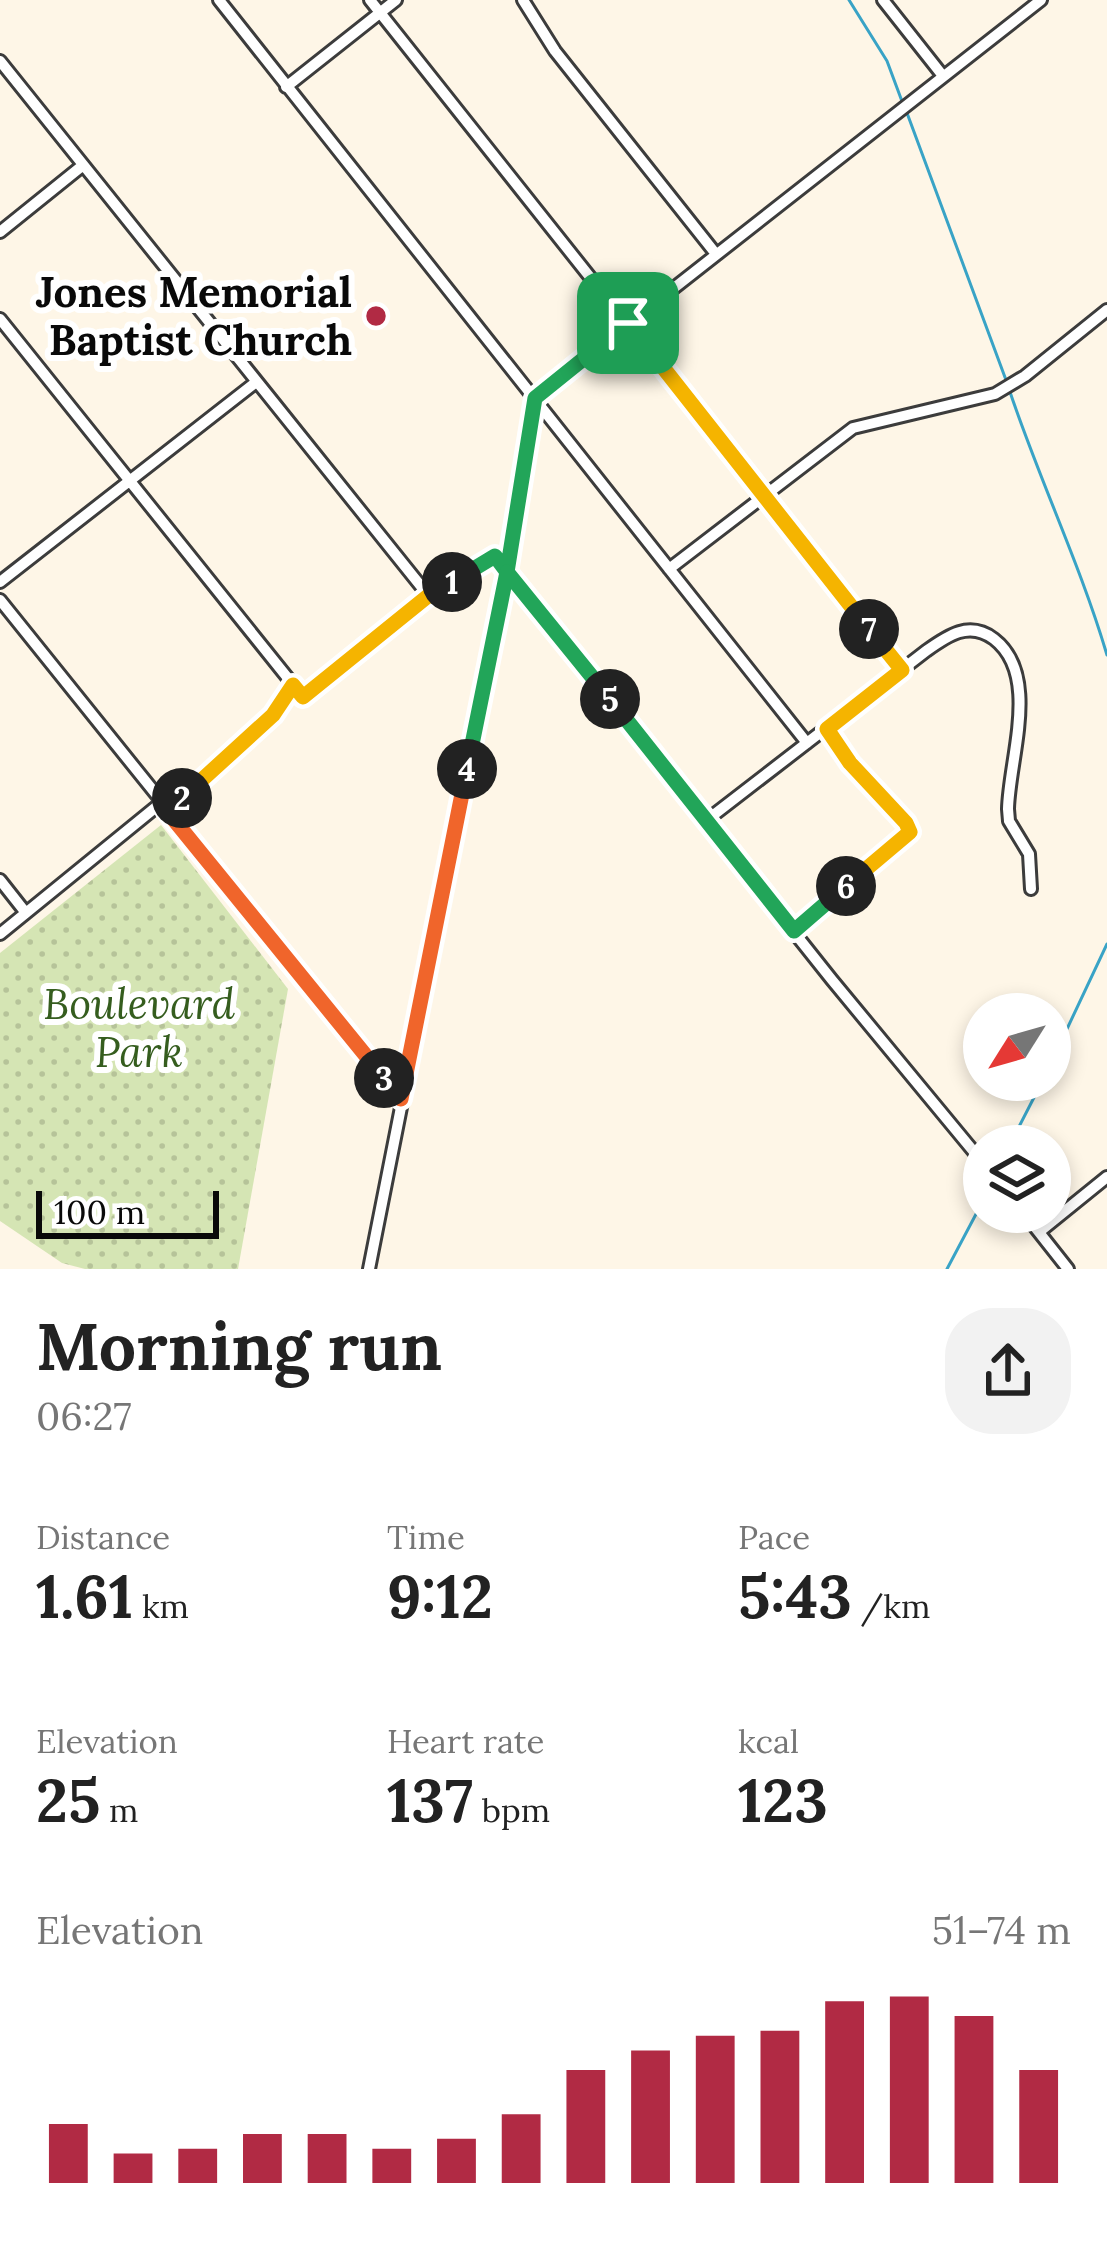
<!DOCTYPE html>
<html lang="en">
<head>
<meta charset="utf-8">
<style>
  body { margin:0; font-family:Lora,serif; background:#f2f2f2; color:#222; height:100vh; display:flex; flex-direction:column; font-size:45px; white-space:nowrap }
  * { box-sizing:border-box; margin:0 }
  p { font-size:39px; color:#767676 }
  .icon { flex:none; width:66px; height:66px; fill:none; stroke:currentColor; stroke-width:2; stroke-linecap:round; stroke-linejoin:round }
  .map { position:relative; height:1269px; overflow:hidden }
  .drawer { display:flex; flex-direction:column; background:#fff; flex:1 }
  .drawer>* { flex:none }
  .needle { width:78px; rotate:233deg }
  .buttons { position:absolute; left:963px; top:993px; display:grid; gap:24px }
  .buttons a { display:grid; place-items:center; width:108px; height:108px; border-radius:50%; background:#fff; box-shadow:0 6px 18px #0003; font-size:60px }
  .scale { position:absolute; left:36px; bottom:30px; width:183px; box-sizing:border-box; padding-left:12px; border:6px solid #090909; border-top:0; font-size:33px; line-height:42px; white-space:nowrap; color:#090909; -webkit-text-stroke:9px #fff; paint-order:stroke }
  .pin { position:absolute; display:grid; place-items:center; width:102px; height:102px; color:#fff; margin:-51px; border-radius:24px; box-shadow:0 6px 18px #0006 }
  .km { position:absolute; width:60px; height:60px; margin:-30px; border-radius:50%; background:#222; color:#fff; font-size:33px; line-height:60px; text-align:center }
  .round { display:grid; place-items:center; flex:none; width:126px; height:126px; border-radius:48px; background:#f2f2f2 }
  .headline { display:flex; align-items:center; justify-content:space-between; height:204px; padding:0 36px }
  h1 { font-size:66px; font-weight:700; line-height:90px }
  .figures { display:grid; grid-template-columns:repeat(3,1fr); gap:18px; height:204px; padding:12px 36px }
  .figures div { display:grid; align-content:center }
  .figures b { font-size:60px; font-weight:700 }
  .figures small { font-size:33px; font-weight:400 }
  .figures p { font-size:33px }
  .chart { height:336px; padding:24px 36px }
  .chart p { display:flex; justify-content:space-between }
  .chart svg { width:100%; height:216px; margin-top:12px; stroke:#b12a44; stroke-width:6 }
  .map>svg:first-child { display:block }
  .park { fill:url(#park-dots) }
  .lines { fill:none; stroke-linecap:round; stroke-linejoin:round }
  .stream { stroke:#39a3c6; stroke-width:3 }
  .minor-casing { stroke:#3c3c3c; stroke-width:16 }
  .path { stroke:#2b2b2b; stroke-width:3; stroke-dasharray:12 6; stroke-linecap:butt }
  .minor { stroke:#fff; stroke-width:10 }
  .split-1-casing { stroke:#fff; stroke-width:24 }
  .split-2-casing { stroke:#fff; stroke-width:24 }
  .split-3-casing { stroke:#fff; stroke-width:24 }
  .split-4-casing { stroke:#fff; stroke-width:24 }
  .split-5-casing { stroke:#fff; stroke-width:24 }
  .split-6-casing { stroke:#fff; stroke-width:24 }
  .split-7-casing { stroke:#fff; stroke-width:24 }
  .split-8-casing { stroke:#fff; stroke-width:24 }
  .split-1 { stroke:#22a559; stroke-width:15 }
  .split-2 { stroke:#f5b400; stroke-width:15 }
  .split-3 { stroke:#f0652b; stroke-width:15 }
  .split-4 { stroke:#f0652b; stroke-width:15 }
  .split-5 { stroke:#22a559; stroke-width:15 }
  .split-6 { stroke:#22a559; stroke-width:15 }
  .split-7 { stroke:#f5b400; stroke-width:15 }
  .split-8 { stroke:#f5b400; stroke-width:15 }
  .poi-dot { fill:#b12a44; stroke:#fff; stroke-width:4.5 }
  .labels { text-anchor:middle; dominant-baseline:central; stroke-width:12; stroke-linejoin:round; paint-order:stroke }
  .poi-label { font-size:42px; font-weight:bold; fill:#090909; stroke:#fff; text-anchor:end }
  .park-label { font-size:42px; font-style:italic; fill:#355d1e; stroke:#fff }
</style>
</head>
<body>
<div class="map">
<svg width="1107" height="1269" viewBox="0 0 1107 1269">
  <defs>
    <pattern id="park-dots" width="8" height="8" patternUnits="userSpaceOnUse" patternTransform="scale(3)"><rect width="8" height="8" fill="#d5e5b4"/><path d="M2 2h.1M6 6h.1" fill="none" stroke="#b6c399" stroke-width="1.8" stroke-linecap="round"/></pattern>
  </defs>
  <rect width="100%" height="100%" fill="#fef6e7"/>
  <path class="park" d="M161 825 288 989 238 1269H85L62 1263 0 1221V953Z"/>
  <g class="lines">
    <path class="stream" d="M849 0 887 61 903 104
      M907 113 1006 380
      M1009 389C1039 479 1080 564 1107 655
      M1050 1065 1107 944
      M1009 1146 1043 1080
      M947 1269 984 1199"/>
    <g class="minor-casing">
      <path id="minor" d="M219 0 807 743
        M370 0 902 670
        M523 0 555 51 716 254
        M883 0 943 76
        M0 61 428 595
        M286 87 396 0
        M0 232 82 166
        M0 319 303 697 428 595 495 556 832 980 984 1164
        M669 569 853 428 995 394 1025 376 1107 310
        M0 582 255 383
        M0 600 401 1099
        M707 820 926 651C947 636 969 620 994 639 1041 675 1009 759 1008 809L1009 821 1029 854 1031 889
        M0 880 26 913
        M794 931 910 832 906 823 850 763 827 729
        M0 934 161 803
        M1023 1212 1068 1269
        M1039 1232 1107 1177
        M369 1269 507 572 535 397 1041 0"/>
    </g>
    <path class="path" d="M177 802 214 772 287 697"/>
    <use href="#minor" class="minor"/>
  </g>
  <g class="lines">
    <g class="split-1-casing">
      <path id="split-1" d="M452 582 495 556 507 572 535 398 628 323"/>
    </g>
    <g class="split-2-casing">
      <path id="split-2" d="M182 798 273 715 293 685 303 697 428 596 452 582"/>
    </g>
    <g class="split-3-casing">
      <path id="split-3" d="M182 798 166 810 384 1078"/>
    </g>
    <g class="split-4-casing">
      <path id="split-4" d="M384 1078 401 1099 467 769"/>
    </g>
    <g class="split-5-casing">
      <path id="split-5" d="M467 769 507 572 610 699"/>
    </g>
    <g class="split-6-casing">
      <path id="split-6" d="M610 699 794 931 846 886"/>
    </g>
    <g class="split-7-casing">
      <path id="split-7" d="M846 886 910 832 906 823 850 763 827 729 902 670 869 629"/>
    </g>
    <g class="split-8-casing">
      <path id="split-8" d="M628 323 869 629"/>
    </g>
    <use href="#split-1" class="split-1"/>
    <use href="#split-2" class="split-2"/>
    <use href="#split-3" class="split-3"/>
    <use href="#split-4" class="split-4"/>
    <use href="#split-5" class="split-5"/>
    <use href="#split-6" class="split-6"/>
    <use href="#split-7" class="split-7"/>
    <use href="#split-8" class="split-8"/>
  </g>
  <circle class="poi-dot" cx="376" cy="316" r="12"/>
  <g class="labels">
    <g class="poi-label">
      <text x="352" y="292">Jones Memorial<tspan x="352" dy="48">Baptist Church</tspan></text>
    </g>
    <g class="park-label">
      <text x="139" y="1004">Boulevard<tspan x="139" dy="48">Park</tspan></text>
    </g>
  </g>
</svg>
<div class="buttons">
<a><svg class="needle" viewBox="-14 -14 28 28"><path d="M0-13l5 13h-10z" fill="#e53935"/><path d="M0 13l5-13h-10z" fill="#767676"/></svg></a>
<a><svg class="icon" aria-label="layers" viewBox="0 0 24 24"><path d="M12 4l9 5-9 5-9-5zM3 14l9 5 9-5"/></svg></a>
</div>
<div class="scale">100 m</div>
<div class="pin" style="left:628px;top:323px;background:#1e9e55"><svg class="icon" aria-label="arrive" viewBox="0 0 24 24"><path d="M6 21V4h12l-3 4 3 4H6"/></svg></div>
<b class="km" style="left:452px;top:582px">1</b>
<b class="km" style="left:182px;top:798px">2</b>
<b class="km" style="left:384px;top:1078px">3</b>
<b class="km" style="left:467px;top:769px">4</b>
<b class="km" style="left:610px;top:699px">5</b>
<b class="km" style="left:846px;top:886px">6</b>
<b class="km" style="left:869px;top:629px">7</b>
</div>
<section class="drawer">
<div class="headline"><div><h1>Morning run</h1><p>06:27</p></div><a class="round"><svg class="icon" aria-label="share" viewBox="0 0 24 24"><path d="M12 15V3M7 8l5-5 5 5M5 13v7h14v-7"/></svg></a></div>
<div class="figures">
<div><p>Distance</p><b>1.61<small> km</small></b></div>
<div><p>Time</p><b>9:12</b></div>
<div><p>Pace</p><b>5:43<small> /km</small></b></div>
</div>
<div class="figures">
<div><p>Elevation</p><b>25<small> m</small></b></div>
<div><p>Heart rate</p><b>137<small> bpm</small></b></div>
<div><p>kcal</p><b>123</b></div>
</div>
<div class="chart"><p><span>Elevation</span>51–74 m</p>
<svg viewBox="0 0 160 44" preserveAspectRatio="none"><path d="M5 44V32M15 44V38M25 44V37M35 44V34M45 44V34M55 44V37M65 44V35M75 44V30M85 44V21M95 44V17M105 44V14M115 44V13M125 44V7M135 44V6M145 44V10M155 44V21"/></svg>
</div>
</section>
</body>
</html>
